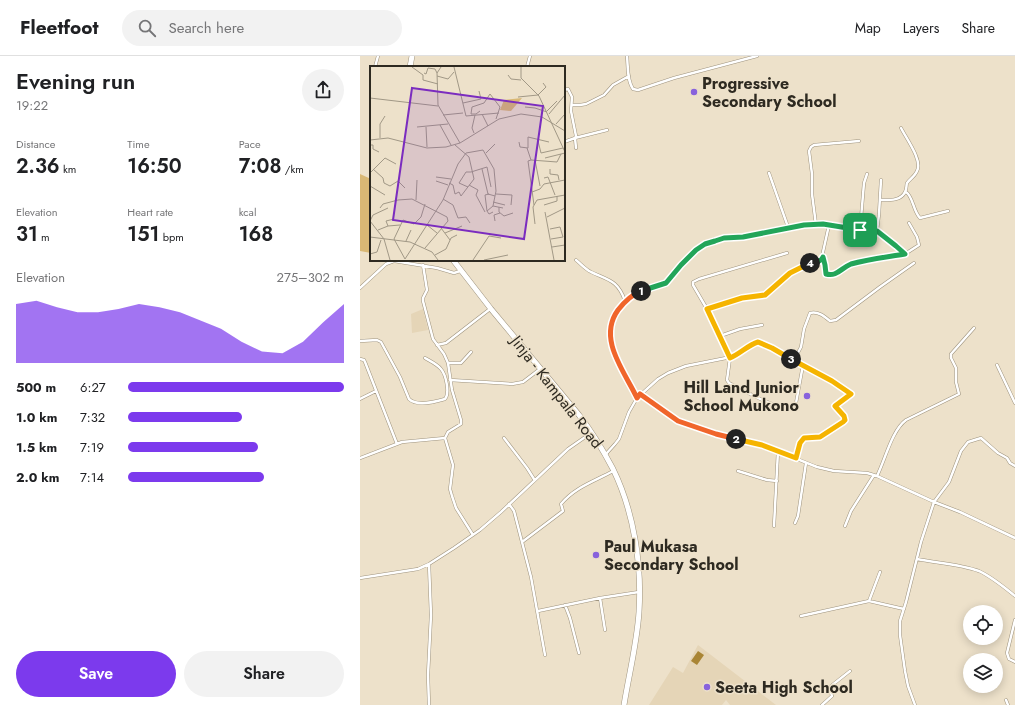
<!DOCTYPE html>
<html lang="en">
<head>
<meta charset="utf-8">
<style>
  body { margin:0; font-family:Jost,sans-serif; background:#f2f2f2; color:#202124; height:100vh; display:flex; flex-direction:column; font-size:15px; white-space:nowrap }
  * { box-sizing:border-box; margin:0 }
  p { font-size:13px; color:#757577 }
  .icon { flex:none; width:22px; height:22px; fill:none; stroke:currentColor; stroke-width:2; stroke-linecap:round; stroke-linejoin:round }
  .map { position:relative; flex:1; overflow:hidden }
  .panel { display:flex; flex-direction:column; background:#fff; width:360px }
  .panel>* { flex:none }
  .controls { position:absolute; left:603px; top:549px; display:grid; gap:8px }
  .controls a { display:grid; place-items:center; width:40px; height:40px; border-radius:50%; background:#fff; box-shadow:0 2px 10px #0003; font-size:20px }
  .pin { position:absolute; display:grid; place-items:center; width:34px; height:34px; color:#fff; margin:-17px; border-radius:8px; box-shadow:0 2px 6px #0006 }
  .km { position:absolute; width:20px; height:20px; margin:-10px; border-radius:50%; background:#222; color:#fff; font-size:11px; line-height:20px; text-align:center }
  .round { display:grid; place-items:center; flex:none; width:42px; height:42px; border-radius:21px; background:#f2f2f2 }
  .overview { display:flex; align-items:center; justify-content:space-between; height:68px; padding:0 16px }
  h1 { font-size:22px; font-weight:600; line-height:30px }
  .figures { display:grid; grid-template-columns:repeat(3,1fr); gap:6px; height:68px; padding:4px 16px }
  .figures div { display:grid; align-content:center }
  .figures b { font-size:20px; font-weight:600 }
  .figures small { font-size:11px; font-weight:400 }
  .figures p { font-size:11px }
  .chart { height:112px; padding:8px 16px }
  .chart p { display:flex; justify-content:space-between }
  .chart svg { width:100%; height:72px; margin-top:4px; fill:#7c3aed; opacity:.7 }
  .cta { display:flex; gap:8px; margin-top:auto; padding:8px 16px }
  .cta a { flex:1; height:46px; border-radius:24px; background:#7c3aed; color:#fff; font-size:16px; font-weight:600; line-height:46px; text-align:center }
  .cta a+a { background:#f2f2f2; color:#202124 }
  ul { padding:0 16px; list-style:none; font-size:13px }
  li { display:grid; grid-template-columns:64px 48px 1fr; align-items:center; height:30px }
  li i { height:10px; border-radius:5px; background:#7c3aed }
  header { display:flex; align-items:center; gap:24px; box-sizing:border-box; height:56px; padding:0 20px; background:#fff; border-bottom:1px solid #e0e0e0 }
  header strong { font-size:19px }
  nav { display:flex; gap:22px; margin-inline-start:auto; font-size:14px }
  .search { width:280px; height:36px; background:#f2f2f2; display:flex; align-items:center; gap:10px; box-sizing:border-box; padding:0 14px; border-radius:22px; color:#757577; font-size:15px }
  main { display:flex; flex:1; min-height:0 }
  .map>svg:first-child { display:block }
  .built { fill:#e5d5b7 }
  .green { fill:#d9b875 }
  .water { fill:#a98535 }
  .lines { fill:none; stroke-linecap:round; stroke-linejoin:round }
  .street-casing { stroke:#9e937e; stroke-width:3.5 }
  .highway-casing { stroke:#9e937e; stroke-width:6 }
  .street { stroke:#fff; stroke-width:2.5 }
  .highway { stroke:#fff; stroke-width:5 }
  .split-1-casing { stroke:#fff; stroke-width:8 }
  .split-2-casing { stroke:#fff; stroke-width:8 }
  .split-3-casing { stroke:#fff; stroke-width:8 }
  .split-4-casing { stroke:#fff; stroke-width:8 }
  .split-5-casing { stroke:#fff; stroke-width:8 }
  .split-1 { stroke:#22a559; stroke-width:5 }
  .split-2 { stroke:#f0652b; stroke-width:5 }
  .split-3 { stroke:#f5b400; stroke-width:5 }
  .split-4 { stroke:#f5b400; stroke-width:5 }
  .split-5 { stroke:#22a559; stroke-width:5 }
  .poi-dot { fill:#8862dc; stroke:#ede1ca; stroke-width:1.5 }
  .labels { text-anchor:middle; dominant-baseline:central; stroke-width:3; stroke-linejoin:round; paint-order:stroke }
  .poi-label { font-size:16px; font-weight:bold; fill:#2e2a21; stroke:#ede1ca; text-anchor:start }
  .street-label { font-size:16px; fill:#2e2a21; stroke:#ede1ca }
  .inset-road { fill:none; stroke:#a19886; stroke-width:1 }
  .view { fill:#7b2cbf; fill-opacity:0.15; stroke:#7b2cbf; stroke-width:2 }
  .inset-edge { fill:none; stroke:#2e2a21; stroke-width:2 }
</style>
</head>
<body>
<header>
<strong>Fleetfoot</strong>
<div class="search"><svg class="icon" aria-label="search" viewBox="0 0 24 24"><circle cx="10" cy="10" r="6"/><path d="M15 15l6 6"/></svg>Search here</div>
<nav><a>Map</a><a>Layers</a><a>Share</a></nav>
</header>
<main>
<section class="panel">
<div class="overview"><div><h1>Evening run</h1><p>19:22</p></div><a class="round"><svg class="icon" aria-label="share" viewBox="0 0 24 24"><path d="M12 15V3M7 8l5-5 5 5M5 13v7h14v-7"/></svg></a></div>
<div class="figures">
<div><p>Distance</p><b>2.36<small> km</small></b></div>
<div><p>Time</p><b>16:50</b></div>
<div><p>Pace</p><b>7:08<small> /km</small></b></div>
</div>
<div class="figures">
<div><p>Elevation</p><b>31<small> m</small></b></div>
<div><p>Heart rate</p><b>151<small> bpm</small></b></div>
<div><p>kcal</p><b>168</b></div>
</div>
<div class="chart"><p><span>Elevation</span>275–302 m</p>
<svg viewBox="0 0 160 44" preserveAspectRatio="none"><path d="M0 44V8L10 6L20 10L30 13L40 13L50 11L60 8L70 10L80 13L90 18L100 23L110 31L120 37L130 38L140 31L150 19L160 8V44z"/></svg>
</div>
<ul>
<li><b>500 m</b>6:27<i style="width:100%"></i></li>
<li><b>1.0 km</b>7:32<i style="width:53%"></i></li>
<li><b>1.5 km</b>7:19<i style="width:60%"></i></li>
<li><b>2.0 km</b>7:14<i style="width:63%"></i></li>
</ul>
<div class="cta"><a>Save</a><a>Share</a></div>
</section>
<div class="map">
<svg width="655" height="649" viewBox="0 0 655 649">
  <rect width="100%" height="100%" fill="#ede1ca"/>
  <path class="built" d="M63 253 68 274 52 277 51 258Z
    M338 589 416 649H370L366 644 362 649H289L313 611 323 617Z"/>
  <path class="green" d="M0 118 11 123V197L0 195Z"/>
  <path class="water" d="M338 595 344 599 337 609 331 605Z"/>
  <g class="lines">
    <g class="street-casing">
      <path id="street" d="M267 0C268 10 267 24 273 33L278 34 314 22 397 0
        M15 11 18 0
        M167 11 170 0
        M11 29V47
        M204 34 208 33 212 41 211 55 216 80 215 82 204 86
        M212 49H220L226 48 244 39 253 29 269 20
        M216 92 215 82 247 74
        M409 117 428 171
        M521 124 519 158 517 175 536 190 545 198
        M546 136C553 140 553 155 560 162L588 155
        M520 144C529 144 541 145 545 136 547 133 546 130 547 127 550 123 555 120 557 115 563 105 546 82 541 72
        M456 169 452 138V118L449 95 451 91 454 89 499 85
        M500 174 504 127 507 118
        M427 197 339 223 333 226V229L347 253 370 302 367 324 369 327C383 334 412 351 426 352 431 353 434 350 436 347L443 309
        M463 201 465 209 466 218 471 219 478 217 489 209 545 198 559 189 557 181 549 167
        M216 204C221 208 225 213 231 216 248 224 258 224 265 245
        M63 209 67 234 63 242V245L73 283 84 298 88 307 92 334 101 364V368L88 376 85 382 93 409 90 433 92 440 96 452 113 479
        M0 232 26 208 34 205 77 212 94 217 100 215
        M347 253 382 242 405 239 430 217 445 208 461 205 469 169
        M360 280 380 273 402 269
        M0 285 17 284 21 286 40 321 49 343C57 351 75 346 85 343 90 337 86 319 81 313 77 308 70 305 65 302
        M77 289 86 287 130 253
        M0 303 4 304 5 306 37 388
        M434 304 441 291 444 273 450 257C458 255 464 260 470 265L476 264 520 231 554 207
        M88 307H101L111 296
        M637 309 655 347
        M90 324 152 328 163 326 180 313
        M280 338 318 365 356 378 402 389 457 411 474 415 507 417 517 420 574 446 600 456 655 482
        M277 342 257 305 253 292 250 275 253 262 265 245 275 237 309 225 321 209 336 194 345 188 364 182 383 181 444 169 463 168 485 172 517 175
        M0 343 16 335
        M144 382 167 412 174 423
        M246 398 255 388 259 383 269 356 277 342 298 323 308 317 326 310 376 300 392 289 399 286C407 287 485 331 491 338L475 350 484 360 485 364 483 366 460 381 444 382 440 387 436 402
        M0 402 42 386 85 382
        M378 415 407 424 417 425
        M517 420C525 404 532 374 546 364L599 338 596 326V312L591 302V298L614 272
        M149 448 154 455 171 521 185 599
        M435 467 438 460 446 407
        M414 470 418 395
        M485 470 491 455 514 419
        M162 486 203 455 201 448C215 431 235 425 253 415
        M557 503C577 507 600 508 619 515 632 521 644 531 655 540
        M69 508 71 559 68 619 69 649
        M0 522 58 513 69 508 94 492 120 474 141 456 208 393 231 377
        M240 542 245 574
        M509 545 520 516
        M205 549 210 562 219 597
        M178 555 240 542 279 536
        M441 560 509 545 544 553
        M655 564 647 597 649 603 655 606
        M646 644 648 649
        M462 649 472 640 470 633 471 630 490 615
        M555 649 548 630 545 615 540 579V565L546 546 561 486 574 446 589 426 601 395 608 386 621 382 638 397 647 402 650 407 655 410"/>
    </g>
    <g class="highway-casing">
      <path id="highway" d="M50 11 52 0
        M93 204 131 253 219 359C232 376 243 394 253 413 274 456 282 509 279 556 277 587 269 618 264 649"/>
    </g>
    <use href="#street" class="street"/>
    <use href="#highway" class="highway"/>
  </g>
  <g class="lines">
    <g class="split-1-casing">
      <path id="split-1" d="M281 235 306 227 321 209 336 194 345 188 355 185 364 182 383 181 444 169 463 168 500 174"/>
    </g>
    <g class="split-2-casing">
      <path id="split-2" d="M281 235C271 239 265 245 258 254 237 283 265 316 277 342L280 338 318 365 356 378 376 383"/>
    </g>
    <g class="split-3-casing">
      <path id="split-3" d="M376 383 402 389 436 402 440 387 444 382 460 381 483 366 485 364 484 360 475 350 491 338 472 325 431 303"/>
    </g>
    <g class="split-4-casing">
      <path id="split-4" d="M431 303 412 292 398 286C388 289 380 298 370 302L347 253 382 242 405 239 430 217 450 207"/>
    </g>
    <g class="split-5-casing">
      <path id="split-5" d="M450 207C456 205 460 207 463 201L465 209 466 218C477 221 481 212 491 208 508 203 527 201 545 198L536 190 517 175 500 174"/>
    </g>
    <use href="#split-1" class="split-1"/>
    <use href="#split-2" class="split-2"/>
    <use href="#split-3" class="split-3"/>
    <use href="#split-4" class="split-4"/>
    <use href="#split-5" class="split-5"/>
  </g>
  <g class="poi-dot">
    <circle cx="334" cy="36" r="4"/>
    <circle cx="447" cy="340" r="4"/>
    <circle cx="236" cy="499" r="4"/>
    <circle cx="347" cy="631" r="4"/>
  </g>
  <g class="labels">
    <g class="poi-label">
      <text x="342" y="27">Progressive<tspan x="342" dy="18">Secondary School</tspan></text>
      <text x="439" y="331" text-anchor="end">Hill Land Junior<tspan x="439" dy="18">School Mukono</tspan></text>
      <text x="244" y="490">Paul Mukasa<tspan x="244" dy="18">Secondary School</tspan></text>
      <text x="355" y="631">Seeta High School</text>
    </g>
    <g class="street-label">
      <text transform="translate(197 336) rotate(52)">Jinja - Kampala Road</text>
    </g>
  </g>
  <g transform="translate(10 10)">
    <rect width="195" height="195" fill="#ede1ca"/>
    <path d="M152 32 141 45 130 44 134 34Z" fill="#d9b875"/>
    <path class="inset-road" d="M42 1 53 9V14L68 18M71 1 67 7 68 39 90 77M84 1 96 50 129 47M151 1V12L169 30 195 86M54 7 56 8 58 2 65 3 67 7M138 9 141 13 151 14M67 10 78 13 84 6M168 29 176 21 173 17M148 31 168 29M0 32 68 40M93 37 111 33 109 25M155 41 165 42 177 46M110 45 106 48H101L102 41 114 37 120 28 130 41 126 53M177 45 187 35M112 48 118 60M179 48 195 29M73 49 93 47M186 58 195 48M70 59 81 79M47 61 78 58M56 61 57 81M104 67 102 62 105 49M10 72V58L15 50M0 74 18 72 57 82 76 81 90 77 129 53 151 48 172 51 195 65M168 75 171 87 193 82M149 76 150 81 158 82V71L179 76M0 79H3V83L9 86M157 82 161 94M96 87 113 84 124 103 126 125 123 140M116 87 125 78M175 92 195 87M161 94 158 95 164 139M161 94 187 96 191 88M165 94 170 120M3 103 13 112 14 117 20 120 28 115 35 122M112 103 118 128 125 130M180 103V108L188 109 189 114M0 107 15 92 26 98M66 111 81 113M174 112 178 111 185 129M66 115 78 119M79 117 83 119 85 128 89 126 91 130 104 113 99 91 85 79M99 119 108 124 106 129 115 146M0 120 15 129M98 121 89 117 96 106H101L117 101 121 121M162 126 170 123 174 118 195 114M119 128 115 129 117 145 119 148 123 146M126 128 142 129 141 139M73 133 83 139 88 152 96 151 100 157M46 134 47 114M123 136 135 139M174 139 187 135V130M129 141V146L134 150 143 147M10 142 13 138 28 134 42 133 77 151 78 155 55 182M117 145 123 140 133 142M175 146 184 194M177 151 195 142M0 155 14 173 20 194M0 155 3 149 18 142M125 155 124 149 130 147M165 158 163 141 167 134 195 129M57 159 67 167M18 160 16 155 24 153M71 162 80 174M180 163 190 161 193 171 181 173M8 164 18 160 30 159M75 167 92 160M0 171 40 176 62 186 68 194M24 173 33 154 44 158 51 151 55 138M24 173 35 193M36 175 41 164M182 181 195 179M0 188 7 186 11 174M65 189 76 183 81 172 87 169M35 193 73 134 88 98 96 87M103 194 119 170 131 172M114 194 138 189"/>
    <path class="view" d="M42 22 173 40 154 173 23 154Z"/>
    <rect width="195" height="195" class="inset-edge"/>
  </g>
</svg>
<div class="controls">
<a><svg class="icon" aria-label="locate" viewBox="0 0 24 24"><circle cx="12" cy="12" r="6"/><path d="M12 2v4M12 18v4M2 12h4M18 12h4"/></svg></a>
<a><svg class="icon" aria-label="layers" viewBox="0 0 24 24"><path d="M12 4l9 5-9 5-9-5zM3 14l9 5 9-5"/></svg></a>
</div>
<div class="pin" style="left:500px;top:174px;background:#1e9e55"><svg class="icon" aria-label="arrive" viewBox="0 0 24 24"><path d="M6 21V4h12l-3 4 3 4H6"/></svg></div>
<b class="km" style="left:281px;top:235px">1</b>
<b class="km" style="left:376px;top:383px">2</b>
<b class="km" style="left:431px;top:303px">3</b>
<b class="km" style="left:450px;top:207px">4</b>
</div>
</main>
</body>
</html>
